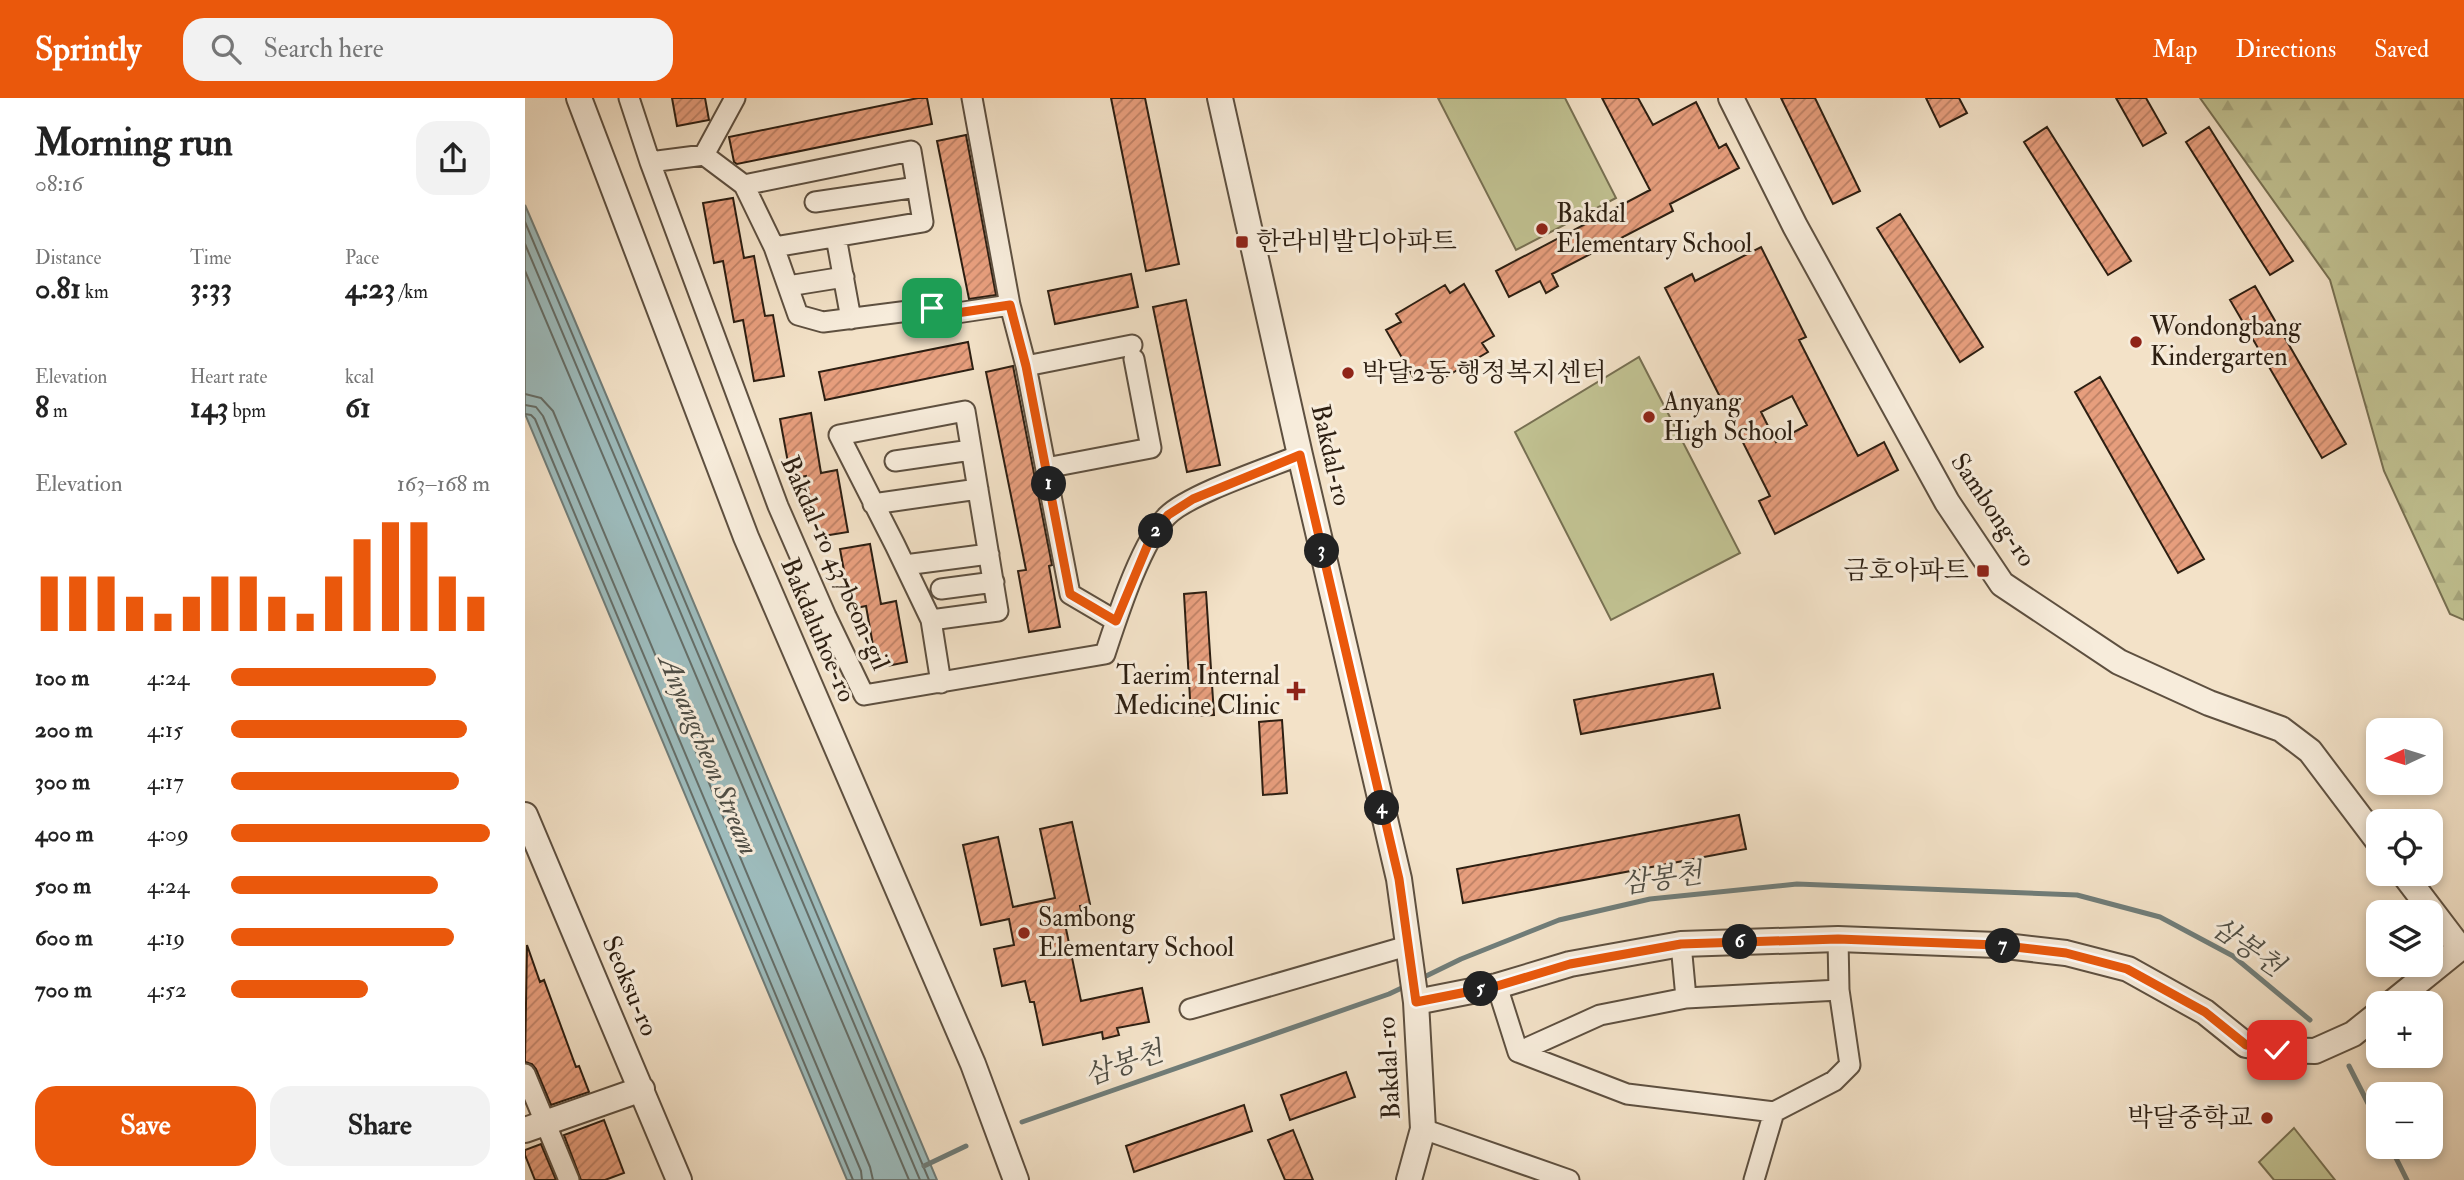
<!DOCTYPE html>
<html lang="en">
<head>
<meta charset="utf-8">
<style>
  body { margin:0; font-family:"IM FELL Double Pica","Noto Serif KR",serif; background:#f2f2f2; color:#222; height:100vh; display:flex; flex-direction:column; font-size:26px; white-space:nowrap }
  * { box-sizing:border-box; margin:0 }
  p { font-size:23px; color:#767676 }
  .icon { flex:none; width:38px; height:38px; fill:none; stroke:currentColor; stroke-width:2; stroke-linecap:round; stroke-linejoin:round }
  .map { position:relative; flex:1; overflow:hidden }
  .side { display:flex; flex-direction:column; background:#fff; width:525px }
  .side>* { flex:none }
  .needle { width:46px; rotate:266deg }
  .tools { position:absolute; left:1841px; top:620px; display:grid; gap:14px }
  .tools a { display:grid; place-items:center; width:77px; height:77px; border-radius:14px; background:#fff; box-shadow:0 4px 10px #0003; font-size:35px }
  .pin { position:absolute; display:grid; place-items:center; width:60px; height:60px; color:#fff; margin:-30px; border-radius:14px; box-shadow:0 4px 10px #0006 }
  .km { position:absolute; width:35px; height:35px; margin:-18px; border-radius:50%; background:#222; color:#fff; font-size:19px; line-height:35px; text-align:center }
  .round { display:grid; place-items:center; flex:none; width:74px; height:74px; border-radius:21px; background:#f2f2f2 }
  .head { display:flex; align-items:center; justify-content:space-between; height:119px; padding:0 35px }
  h1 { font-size:38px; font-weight:800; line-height:52px }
  .metrics { display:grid; grid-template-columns:repeat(3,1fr); gap:10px; height:119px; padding:7px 35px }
  .metrics div { display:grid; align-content:center }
  .metrics b { font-size:30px; font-weight:800 }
  .metrics small { font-size:19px; font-weight:400 }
  .metrics p { font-size:19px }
  .chart { height:196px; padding:14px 35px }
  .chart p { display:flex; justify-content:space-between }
  .chart svg { width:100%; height:126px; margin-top:7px; stroke:#ea580c; stroke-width:6 }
  .cta { display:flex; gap:14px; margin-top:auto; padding:14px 35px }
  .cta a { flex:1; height:80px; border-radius:21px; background:#ea580c; color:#fff; font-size:28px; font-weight:800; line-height:80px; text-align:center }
  .cta a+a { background:#f2f2f2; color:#222 }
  ul { padding:0 35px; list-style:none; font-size:23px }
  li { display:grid; grid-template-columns:112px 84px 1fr; align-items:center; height:52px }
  li i { height:18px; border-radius:9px; background:#ea580c }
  header { display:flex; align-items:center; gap:42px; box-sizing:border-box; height:98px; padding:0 35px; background:#ea580c; color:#fff }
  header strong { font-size:33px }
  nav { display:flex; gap:38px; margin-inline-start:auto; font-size:24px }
  .search { width:490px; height:63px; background:#f2f2f2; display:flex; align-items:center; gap:18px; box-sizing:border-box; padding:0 24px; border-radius:21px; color:#767676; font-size:26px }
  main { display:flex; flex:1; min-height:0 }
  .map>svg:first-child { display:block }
  .forest { fill:url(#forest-firs); stroke:#777052; stroke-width:2 }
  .park { fill:#c1c292; stroke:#777052; stroke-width:2 }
  .water { fill:#9dbcbd; stroke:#707d79; stroke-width:2 }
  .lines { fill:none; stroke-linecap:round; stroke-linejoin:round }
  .shore { stroke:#656e68; stroke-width:2 }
  .stream { stroke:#707d79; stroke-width:5 }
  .building { fill:url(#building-hatch); stroke:#2d1f12; stroke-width:2; fill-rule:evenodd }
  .minor-casing { stroke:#5e5040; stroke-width:23 }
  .tertiary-casing { stroke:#5e5040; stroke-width:28 }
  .minor { stroke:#f7ecdb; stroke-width:19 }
  .tertiary { stroke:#f7ecdb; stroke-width:24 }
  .route-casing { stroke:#fff; stroke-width:14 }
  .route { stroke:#ea580c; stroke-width:9 }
  .poi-dot { fill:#8f2418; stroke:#f7ecdb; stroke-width:2.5 }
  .labels { text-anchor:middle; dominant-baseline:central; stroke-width:6; stroke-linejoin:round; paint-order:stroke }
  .poi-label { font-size:26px; fill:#2d1f12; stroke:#f7ecdb; text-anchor:start }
  .street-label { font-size:26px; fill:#2d1f12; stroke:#f7ecdb }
  .water-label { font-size:28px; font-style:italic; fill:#4f4e45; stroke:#f7ecdb }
</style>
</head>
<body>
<header>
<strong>Sprintly</strong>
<div class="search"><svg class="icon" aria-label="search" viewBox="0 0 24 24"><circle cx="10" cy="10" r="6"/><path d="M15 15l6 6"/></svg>Search here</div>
<nav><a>Map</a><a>Directions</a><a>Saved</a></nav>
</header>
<main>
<section class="side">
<div class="head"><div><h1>Morning run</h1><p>08:16</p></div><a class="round"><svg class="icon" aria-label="share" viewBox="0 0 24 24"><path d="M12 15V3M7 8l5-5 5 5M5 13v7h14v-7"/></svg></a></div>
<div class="metrics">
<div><p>Distance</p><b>0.81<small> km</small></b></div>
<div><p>Time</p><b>3:33</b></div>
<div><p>Pace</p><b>4:23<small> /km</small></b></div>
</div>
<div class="metrics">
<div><p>Elevation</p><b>8<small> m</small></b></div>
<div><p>Heart rate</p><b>143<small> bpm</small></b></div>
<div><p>kcal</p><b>61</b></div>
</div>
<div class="chart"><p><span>Elevation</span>163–168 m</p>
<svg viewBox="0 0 160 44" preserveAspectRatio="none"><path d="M5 44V25M15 44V25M25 44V25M35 44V32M45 44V38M55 44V32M65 44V25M75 44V25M85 44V32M95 44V38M105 44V25M115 44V12M125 44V6M135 44V6M145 44V25M155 44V32"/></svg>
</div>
<ul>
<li><b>100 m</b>4:24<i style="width:79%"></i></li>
<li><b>200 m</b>4:15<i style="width:91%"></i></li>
<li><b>300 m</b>4:17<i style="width:88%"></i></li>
<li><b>400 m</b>4:09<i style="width:100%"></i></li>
<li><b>500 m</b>4:24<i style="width:80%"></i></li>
<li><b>600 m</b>4:19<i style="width:86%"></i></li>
<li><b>700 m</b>4:52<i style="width:53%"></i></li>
</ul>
<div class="cta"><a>Save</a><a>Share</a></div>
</section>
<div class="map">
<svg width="1939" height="1082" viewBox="0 0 1939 1082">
  <defs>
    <pattern id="forest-firs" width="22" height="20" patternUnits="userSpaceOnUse" patternTransform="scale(1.75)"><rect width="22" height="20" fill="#c1c292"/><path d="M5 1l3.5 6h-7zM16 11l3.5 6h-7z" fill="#a6a67d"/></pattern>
    <pattern id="building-hatch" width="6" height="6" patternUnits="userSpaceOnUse" patternTransform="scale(1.75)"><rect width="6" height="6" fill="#e79e7d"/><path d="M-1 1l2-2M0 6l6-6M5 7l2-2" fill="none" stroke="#bc8065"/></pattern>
  </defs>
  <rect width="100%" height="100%" fill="#f3e2c8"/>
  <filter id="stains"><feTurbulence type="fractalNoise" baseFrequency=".00286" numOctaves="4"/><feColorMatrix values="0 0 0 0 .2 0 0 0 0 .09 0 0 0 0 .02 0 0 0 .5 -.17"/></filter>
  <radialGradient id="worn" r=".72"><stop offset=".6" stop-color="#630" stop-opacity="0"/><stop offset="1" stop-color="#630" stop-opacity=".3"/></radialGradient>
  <path class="forest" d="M1675 0H1939V522L1925 516 1859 373 1805 182Z"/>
  <path class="park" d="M913 0H1040L1091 100 991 152Z
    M1114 259 1215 455 1086 522 990 334Z
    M1769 1030 1810 1082H1749L1734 1064Z"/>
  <path class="water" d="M0 107 47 216 412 1082H322L0 316Z"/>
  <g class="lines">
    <path class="shore" d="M0 124 404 1082
      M0 146 395 1082
      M0 173 384 1082
      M0 296 16 300 28 313 345 1069 348 1082
      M0 307 11 309 18 318 336 1073 337 1082
      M0 316 6 317 10 321 328 1082"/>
    <path class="stream" d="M895 881 936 861 1034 822 1125 801 1272 786 1552 797 1635 819 1708 858 1785 922
      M1824 968 1853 1025
      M497 1024 864 896 883 887
      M1865 1048 1882 1082
      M399 1068 441 1048"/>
  </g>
  <path class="building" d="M147 0H180L184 22 152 28Z
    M393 0H402L407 26 212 66 209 64 204 39Z
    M586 0H620L654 166 621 173Z
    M1077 0H1113L1128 27 1171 4 1194 50 1201 46 1214 70 1145 106 1148 113 1027 176 1033 188 1021 195 1015 183 984 199 971 173 1125 92Z
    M1256 0H1290L1335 93 1308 106Z
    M1401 0H1434L1442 15 1415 29Z
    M1591 0H1621L1641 35 1618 48Z
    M1522 29 1606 163 1583 177 1499 44Z
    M1684 29 1768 163 1745 177 1661 44Z
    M441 37 471 197 444 201 412 43Z
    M208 100 219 160 229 158 240 218 248 217 259 278 229 283 218 222 209 224 198 163 189 165 178 105Z
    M1375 116 1458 249 1435 264 1352 130Z
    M1236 149 1281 239 1274 242 1333 358 1359 344 1373 372 1250 436 1234 403 1245 398 1140 190 1167 176 1170 183ZM1267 298 1282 327 1251 344 1236 314Z
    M606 176 613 209 530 226 523 193Z
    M939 186 969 238 957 245 963 254 912 284 906 275 891 284 861 232 876 224 871 216 920 187 925 195Z
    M1730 188 1821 346 1797 360 1705 202Z
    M661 202 695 367 662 374 628 209Z
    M443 244 448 271 300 302 294 274Z
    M488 268 527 467 524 468 535 529 504 534 493 473 501 472 461 274Z
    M1575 279 1679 461 1653 475 1550 294Z
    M286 315 296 375 312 372 323 434 292 439 281 378 266 381 255 321Z
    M345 446 356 506 371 503 382 564 352 570 341 508 326 511 315 451Z
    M681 494 689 617 666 618 659 496Z
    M1188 576 1195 610 1056 636 1049 602Z
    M757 622 762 695 738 697 734 624Z
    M1214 717 1221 751 938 805 932 771Z
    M547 724 565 806 555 808 558 822 540 826 556 903 617 890 624 924 592 930 594 937 578 941 577 934 518 947 509 904H505L500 883 477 888 469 851 489 847 484 821 456 827 438 747 473 739 488 809 530 800 515 731Z
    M2 847 15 884 19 882 51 969 54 968 64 994 26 1007 11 971 7 966 0 964Z
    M821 974 830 999 765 1022 756 997Z
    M719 1007 727 1033 609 1074 601 1048Z
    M79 1022 99 1075 80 1082H56L39 1037Z
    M768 1032 788 1082H760L743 1042Z
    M16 1046 31 1082H10L0 1057V1052Z"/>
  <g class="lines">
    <g class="minor-casing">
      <path id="minor" d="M104 0 125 64 253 408 301 518 339 597 580 556C592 520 616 444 642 418 664 396 743 370 775 357
        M447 0 485 207 501 268 545 496 591 523
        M179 57 210 0
        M125 64 179 57 219 87 249 149 273 217 298 224 407 210 425 216 485 207
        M219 87 386 53 398 124 249 149
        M290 104 392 89
        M311 139 326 221
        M263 188 319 179
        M501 268 607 247
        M370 363 446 352
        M521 370 626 350 609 261
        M348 406 453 391
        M380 467 464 456
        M416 491 469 484
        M406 522 473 513 440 313 314 337 370 447 406 522 416 585
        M1156 846 1161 900
        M972 888 993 954 1102 996 1249 1014 1309 983 1325 967 1314 892 1313 841
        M665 911 882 848
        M993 954 1075 917 1161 900 1314 892
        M0 976 44 1082
        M898 1031 1044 1082
        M1229 1082 1249 1014"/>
    </g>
    <g class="tertiary-casing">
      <path id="tertiary" d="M54 0 221 439 448 966 491 1082
        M695 0 775 357 874 781 891 904 898 1031 884 1082
        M1206 0 1270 128 1422 404 1477 486 1594 564 1684 605 1756 631 1785 653 1853 743
        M0 717 154 1082
        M891 904 972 888 1045 866 1156 846 1313 841 1472 847 1541 855 1603 871 1680 914 1721 947 1752 952 1790 953 1828 936 1853 916
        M1867 905 1935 850 1878 775
        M0 1032 117 991"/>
    </g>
    <use href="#minor" class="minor"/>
    <use href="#tertiary" class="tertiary"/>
  </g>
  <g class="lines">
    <g class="route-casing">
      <path id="route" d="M407 210 425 216 485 207 501 268 545 496 591 523 626 439 643 417 668 401 775 357 874 781 891 904 972 888 1045 866 1156 846 1313 841 1472 847 1541 855 1602 871 1680 914 1721 947 1752 952"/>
    </g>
    <use href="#route" class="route"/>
  </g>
  <g class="poi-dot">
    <circle cx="1017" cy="131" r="7"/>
    <rect x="710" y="137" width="14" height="14" rx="3.5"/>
    <circle cx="1611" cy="244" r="7"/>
    <circle cx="823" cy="275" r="7"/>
    <circle cx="1124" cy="319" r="7"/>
    <rect x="1451" y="466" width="14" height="14" rx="3.5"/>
    <path d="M767.5 582.5h7v7h7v7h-7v7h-7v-7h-7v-7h7z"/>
    <circle cx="499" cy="835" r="7"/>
    <circle cx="1742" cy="1020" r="7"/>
  </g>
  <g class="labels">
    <g class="poi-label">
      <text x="1031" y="116">Bakdal<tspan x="1031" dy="30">Elementary School</tspan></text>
      <text x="731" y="144">한라비발디아파트</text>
      <text x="1625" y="229">Wondongbang<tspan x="1625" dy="30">Kindergarten</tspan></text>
      <text x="837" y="275">박달2동 행정복지센터</text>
      <text x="1138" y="304">Anyang<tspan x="1138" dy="30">High School</tspan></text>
      <text x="1444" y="473" text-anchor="end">금호아파트</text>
      <text x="755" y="578" text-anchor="end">Taerim Internal<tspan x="755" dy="30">Medicine Clinic</tspan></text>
      <text x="513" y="820">Sambong<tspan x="513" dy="30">Elementary School</tspan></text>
      <text x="1728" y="1020" text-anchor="end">박달중학교</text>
    </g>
    <g class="street-label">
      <text transform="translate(806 357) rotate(77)">Bakdal-ro</text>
      <text transform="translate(1468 412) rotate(56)">Sambong-ro</text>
      <text transform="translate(310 465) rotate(66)">Bakdal-ro 437beon-gil</text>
      <text transform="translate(293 532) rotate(67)">Bakdaluhoe-ro</text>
      <text transform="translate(105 888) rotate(67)">Seoksu-ro</text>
      <text transform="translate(864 970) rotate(-93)">Bakdal-ro</text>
    </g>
    <g class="water-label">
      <text transform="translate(183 657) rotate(67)">Anyangcheon Stream</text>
      <text transform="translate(1137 781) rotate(-8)">삼봉천</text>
      <text transform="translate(1722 849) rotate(35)">삼봉천</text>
      <text transform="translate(599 966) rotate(-19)">삼봉천</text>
    </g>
  </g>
  <rect width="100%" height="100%" filter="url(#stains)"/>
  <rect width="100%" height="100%" fill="url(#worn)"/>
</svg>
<div class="tools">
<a><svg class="needle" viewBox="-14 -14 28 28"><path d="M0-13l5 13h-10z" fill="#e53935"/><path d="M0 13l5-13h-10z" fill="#767676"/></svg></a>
<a><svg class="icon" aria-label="locate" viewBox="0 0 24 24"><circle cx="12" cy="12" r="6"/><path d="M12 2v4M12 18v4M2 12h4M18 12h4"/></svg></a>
<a><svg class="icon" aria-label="layers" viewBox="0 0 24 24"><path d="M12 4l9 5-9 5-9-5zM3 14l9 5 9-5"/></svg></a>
<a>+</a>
<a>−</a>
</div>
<div class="pin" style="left:407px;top:210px;background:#1e9e55"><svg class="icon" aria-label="arrive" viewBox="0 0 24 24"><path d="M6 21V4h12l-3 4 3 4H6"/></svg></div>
<div class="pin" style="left:1752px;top:952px;background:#d93025"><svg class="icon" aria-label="check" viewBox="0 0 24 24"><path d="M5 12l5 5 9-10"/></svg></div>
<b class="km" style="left:524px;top:386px">1</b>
<b class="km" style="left:631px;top:433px">2</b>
<b class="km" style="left:797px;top:453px">3</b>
<b class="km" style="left:857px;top:710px">4</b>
<b class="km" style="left:956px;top:891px">5</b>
<b class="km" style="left:1215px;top:844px">6</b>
<b class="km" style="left:1478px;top:848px">7</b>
</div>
</main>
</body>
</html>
